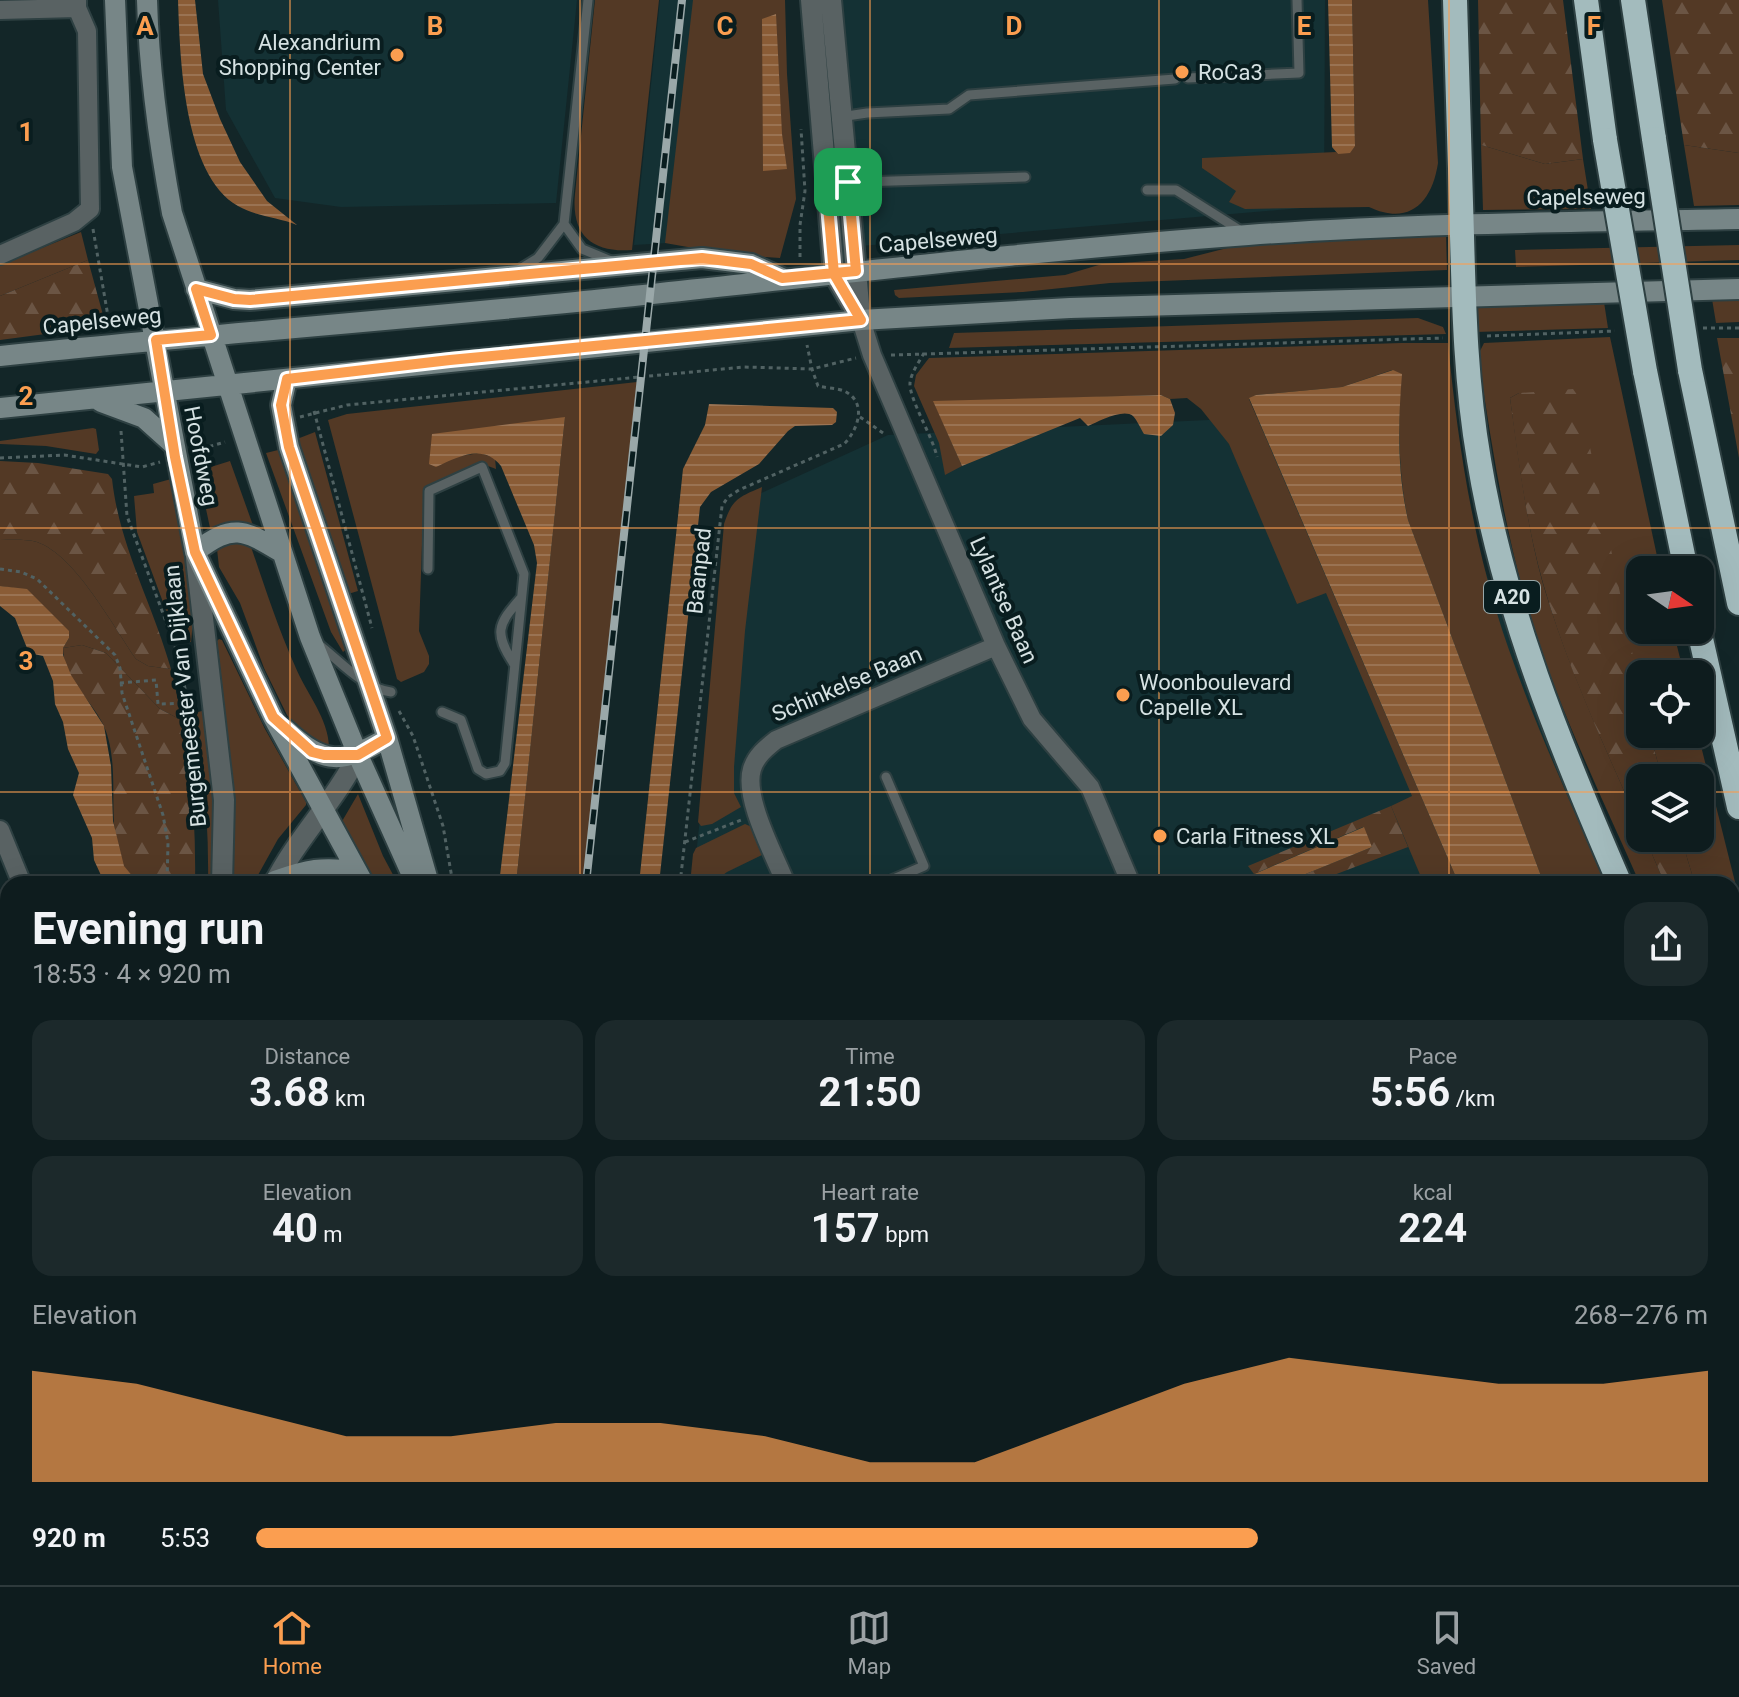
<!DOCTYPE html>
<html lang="en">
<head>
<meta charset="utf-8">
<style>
  body { margin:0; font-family:Roboto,sans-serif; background:#1c292b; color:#f1f3f6; height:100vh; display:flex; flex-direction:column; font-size:30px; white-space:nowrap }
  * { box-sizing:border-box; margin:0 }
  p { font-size:26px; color:#9ba1a4 }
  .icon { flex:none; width:44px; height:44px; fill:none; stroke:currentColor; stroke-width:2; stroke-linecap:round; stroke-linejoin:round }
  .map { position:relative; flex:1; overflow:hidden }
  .panel { position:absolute; left:0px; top:876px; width:1740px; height:710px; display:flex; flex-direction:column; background:#0e1c1e; border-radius:24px 24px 0 0; box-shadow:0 8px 32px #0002,0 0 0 2px #2e3a3c }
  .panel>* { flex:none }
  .needle { width:52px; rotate:103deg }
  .buttons { position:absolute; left:1626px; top:556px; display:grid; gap:16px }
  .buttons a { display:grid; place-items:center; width:88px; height:88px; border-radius:16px; background:#0e1c1e; box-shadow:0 8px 32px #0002,0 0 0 2px #2e3a3c; font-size:40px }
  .pin { position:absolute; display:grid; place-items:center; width:68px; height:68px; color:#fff; margin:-34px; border-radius:16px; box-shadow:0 4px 12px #0006 }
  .round { display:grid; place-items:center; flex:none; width:84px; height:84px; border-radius:24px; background:#1c292b }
  .head { display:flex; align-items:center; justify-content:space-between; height:136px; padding:0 32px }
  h1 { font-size:44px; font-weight:700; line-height:60px }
  .figures { display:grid; grid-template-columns:repeat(3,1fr); gap:12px; height:136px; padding:8px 32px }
  .figures div { display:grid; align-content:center; border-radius:20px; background:#1c292b; text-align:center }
  .figures b { font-size:40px; font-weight:700 }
  .figures small { font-size:22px; font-weight:400 }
  .figures p { font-size:22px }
  .chart { height:224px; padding:16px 32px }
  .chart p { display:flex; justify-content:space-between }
  .chart svg { width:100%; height:144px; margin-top:8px; fill:#fb9e50; opacity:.7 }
  ul { padding:0 32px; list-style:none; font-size:26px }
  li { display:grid; grid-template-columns:128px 96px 1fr; align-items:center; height:60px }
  li i { height:20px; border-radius:10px; background:#fb9e50 }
  .menu { display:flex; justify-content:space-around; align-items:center; height:112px; border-top:2px solid #2e3a3c; background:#0e1c1e; font-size:22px; color:#9ba1a4 }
  .menu a { display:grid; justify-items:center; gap:4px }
  .menu .selected { color:#fb9e50 }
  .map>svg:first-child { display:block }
  .built { fill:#143134 }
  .grass { fill:#533925 }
  .forest { fill:url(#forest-firs) }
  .water { fill:url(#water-rules) }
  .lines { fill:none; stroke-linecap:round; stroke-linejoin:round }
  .service-casing { stroke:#2e4042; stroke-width:13 }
  .pedestrian-casing { stroke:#2e4042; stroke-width:18 }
  .minor-casing { stroke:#2e4042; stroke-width:22 }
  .tertiary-casing { stroke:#2e4042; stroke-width:24 }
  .secondary-casing { stroke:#2e4042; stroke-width:24 }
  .motorway-casing { stroke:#2e4042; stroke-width:28 }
  .path { stroke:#516263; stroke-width:3; stroke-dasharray:4 4; stroke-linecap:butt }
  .service { stroke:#596263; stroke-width:9 }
  .pedestrian { stroke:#596263; stroke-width:14 }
  .minor { stroke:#596263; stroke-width:18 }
  .tertiary { stroke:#596263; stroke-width:20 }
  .secondary { stroke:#778687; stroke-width:20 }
  .motorway { stroke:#a3bbbd; stroke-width:24 }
  .rail-casing { stroke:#9aa8a9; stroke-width:8 }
  .rail { stroke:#091d1f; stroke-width:5; stroke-dasharray:15; stroke-linecap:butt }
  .motorway-bridge-casing { stroke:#2e4042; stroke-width:28; stroke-linecap:butt }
  .motorway-bridge { stroke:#a3bbbd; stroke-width:24 }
  .route-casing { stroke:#fff; stroke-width:16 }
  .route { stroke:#fb9e50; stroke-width:10 }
  .grid { fill:none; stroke:#fb9e50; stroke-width:2; stroke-opacity:0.55 }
  .poi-dot { fill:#fb9e50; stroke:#091d1f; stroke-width:3 }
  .labels { text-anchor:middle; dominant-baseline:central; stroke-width:8; stroke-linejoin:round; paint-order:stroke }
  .shield { fill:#091d1f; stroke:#98a7a8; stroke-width:2 }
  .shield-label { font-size:20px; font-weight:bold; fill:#d6e2e3 }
  .poi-label { font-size:22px; fill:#d6e2e3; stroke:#091d1f; text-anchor:start }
  .street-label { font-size:22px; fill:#d6e2e3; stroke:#091d1f }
  .grid-label { font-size:26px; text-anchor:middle; font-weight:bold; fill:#fb9e50; stroke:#091d1f; stroke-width:8; stroke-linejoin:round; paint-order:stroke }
</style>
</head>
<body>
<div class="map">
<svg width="1739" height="1585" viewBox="0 0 1739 1585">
  <defs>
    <pattern id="forest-firs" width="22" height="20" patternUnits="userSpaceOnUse" patternTransform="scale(2)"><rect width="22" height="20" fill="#533925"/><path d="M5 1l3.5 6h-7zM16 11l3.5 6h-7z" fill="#6b5544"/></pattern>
    <pattern id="water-rules" width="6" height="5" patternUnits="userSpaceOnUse" patternTransform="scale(2)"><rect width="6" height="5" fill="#8a5c36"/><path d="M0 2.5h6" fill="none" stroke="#9a7353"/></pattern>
  </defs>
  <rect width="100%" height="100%" fill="#132628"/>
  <path class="built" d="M218 0H577L556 203 341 207 275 198 226 110Z
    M660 0H694L667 243 634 245Z
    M840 0H1325L1324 206 861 246Z
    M1423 410 1606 884H693L733 506 888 435Z
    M565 1578H1608L1592 1585H564Z"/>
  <path class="grass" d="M595 0H659L632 250C592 253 571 235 575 194Z
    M693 0H785L787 74 796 199 780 258 733 255 665 243Z
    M1352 0H1428L1438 163C1432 203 1409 226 1369 207L1245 209 1229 202 1236 191 1202 168V158L1336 152 1338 154 1355 146Z
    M1481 145 1545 164 1583 159 1591 209 1483 210Z
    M1684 145 1739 153V205L1694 206Z
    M81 232 88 260 0 296V265Z
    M1446 233 1447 270 1110 283 1023 292 899 298 895 295 894 290 1065 275 1102 264 1184 259 1239 245Z
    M1739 245V260L1516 267 1515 250Z
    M1739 298V322L1716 323 1712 299Z
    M1604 302 1608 328 1475 332V306Z
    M1418 318 1443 327 1446 334 949 348 954 333Z
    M1610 337 1660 570H1640V630H1673L1684 674H1640V690L1631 653 1519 393 1510 398C1519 460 1526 523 1543 584 1568 668 1605 747 1640 827V838H1645L1665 884H1640C1601 795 1557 706 1529 612 1504 528 1491 442 1478 355L1484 343Z
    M1401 343H1448C1458 446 1474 549 1508 647 1536 728 1572 805 1606 884H1544L1408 520C1398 471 1398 423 1401 374L1392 370 1342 387 1256 395 1249 399 1459 884H1424L1391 806 1412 796 1326 593 1297 604 1229 444 1201 409 1187 398 1170 399 1161 395 934 402 962 466 945 475 939 443 914 386 916 375 929 358Z
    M637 382 585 884H516L565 417 460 456 480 453 495 458 496 469 480 463 424 488 419 631 429 656V664L424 672 401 682 397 679 328 420 347 414Z
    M93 428 96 429 99 450 96 454 46 446 0 444V441Z
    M315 432 358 591 348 594 297 439Z
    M282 449 348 648 343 652 331 632 266 453Z
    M230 461 255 531 232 523 210 528 198 471Z
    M171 479C182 532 198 588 191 642L177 640 137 532 134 496 154 493 153 484Z
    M762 487 745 631 734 767V793L741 807 712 824 701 826 698 822 724 524C732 499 739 497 762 487Z
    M230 538 250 544C264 584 277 626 295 666 306 693 330 720 329 750L305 741 287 715 264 668 240 603 219 567 217 549Z
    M0 540C12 540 26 539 37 542 75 555 113 626 136 659L148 666 171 669 183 721 160 709 106 653 82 645 63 648 69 638 27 590 0 586Z
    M219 639 222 640 265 729 306 802V805L278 839 253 884H233C235 802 227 723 217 641Z
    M202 711C220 765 216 828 214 884H208C209 826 204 770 194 713Z
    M1650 734H1698L1739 898V983L1732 967V884H1695L1681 838H1700V778H1662Z
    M358 794 383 856 398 884H376L341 823Z
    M745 824 752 827 764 854 727 872 723 875 722 884H690L693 854 696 848Z
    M1732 1030 1739 1046V1115L1732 1098Z
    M1732 1275 1739 1292V1392L1732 1375Z"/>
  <path class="forest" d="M1478 0H1563L1583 159 1545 164 1481 145Z
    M1662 0H1739V153L1684 145Z
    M88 260 106 326 0 340V296Z
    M1717 338H1739V458Z
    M1573 389 1580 399 1640 690V734H1650L1662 778H1640V827C1605 747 1567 668 1543 583 1526 523 1518 459 1510 398L1519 393Z
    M0 461 38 463 108 474 112 479C119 545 153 605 171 669L148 666 136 659C113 626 75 555 37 542 26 539 12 540 0 540Z
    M82 645 106 653 160 709 183 721C192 775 196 829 195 884H139C134 878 127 872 123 865 104 821 123 767 103 724 91 700 63 677 63 648Z
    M1391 806 1408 847 1310 884H1281L1372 847 1363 827 1254 874 1248 866Z
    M1645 838H1681L1695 884H1665Z
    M1732 967 1739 983V1046L1732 1030Z
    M1732 1214 1739 1230V1292L1732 1275Z
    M1431 1578H1503L1486 1585H1423L1420 1583Z"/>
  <path class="water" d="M178 0H195L203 74 220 119 240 162 267 201 297 225C278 217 257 217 238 206 183 175 180 56 178 0Z
    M1328 0H1352L1355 146 1350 153 1338 154 1332 147Z
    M776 14 782 134 787 169 763 171 762 19Z
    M1393 370 1402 374C1398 423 1397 471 1408 520L1544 884H1459L1249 398 1256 395 1342 387Z
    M1161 395 1170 399 1175 413 1173 425 1161 436 1144 434C1141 429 1137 420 1133 416 1123 408 1098 422 1088 426L1080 418 962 466 933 401Z
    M709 404 833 408 837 412 836 422 832 425 795 426 788 431 759 464 711 492 700 507 659 884H639L683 469 705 425Z
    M565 417 516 884H499L537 563 534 545 501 466C483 443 458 457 436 467L429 464 432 434Z
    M0 586 27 589 69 631V638L63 648V655L71 675 104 726 111 766 113 821 124 866 139 884H105L94 860 92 838 73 795 79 773 68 749 63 722 55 704 53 681 43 656 29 653 15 618 0 606Z
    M1364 827 1372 847 1281 884H1231Z
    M1574 1578H1692L1691 1585H1554Z"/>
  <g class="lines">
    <g class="service-casing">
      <path id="service" d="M1188 78 1299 73 1297 0
        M840 117 867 113 949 109 969 95 1175 79
        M826 183 1025 177
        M1147 190H1176L1241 231
        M564 224 582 249 611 261
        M520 269 538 258 564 224 588 0
        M428 569 429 491 482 467 524 574 505 763 500 771 486 774 478 769 461 720 442 712
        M318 644C339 660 364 689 391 692
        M514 664C494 633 497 625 521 598
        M882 884 924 866 886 777
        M1027 1578 1030 1585
        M940 1585 957 1578"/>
    </g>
    <g class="pedestrian-casing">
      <path id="pedestrian" d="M0 1484 8 1485"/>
    </g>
    <g class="minor-casing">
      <path id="minor" d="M0 10 77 8
        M0 255 74 222 90 209 87 31 77 8V0
        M861 320 872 355 996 646 1032 719 1090 787 1131 884
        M0 830 22 884
        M786 884C775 856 743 798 752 769 756 756 766 748 776 740L996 646
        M0 1061 8 1080
        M0 1226 8 1222
        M129 1578 134 1585
        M650 1578 654 1585
        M818 1578 821 1585
        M1068 1578 1071 1585
        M170 1585 171 1578
        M835 1585 852 1578
        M1198 1585 1214 1578"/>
    </g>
    <g class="tertiary-casing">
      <path id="tertiary" d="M811 0 834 274 861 320
        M831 0 860 315
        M196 558 224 800 222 884
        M274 884C297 838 335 801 358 755
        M0 1275 8 1274
        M376 1585 377 1578"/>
    </g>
    <g class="secondary-casing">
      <path id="secondary" d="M115 0 122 167 195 552 273 717 364 884
        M147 0C149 72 159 143 172 213L310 637 358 755 416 884
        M196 289 234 299 250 300 702 258 751 264 782 278
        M0 356C192 336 384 321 576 302 800 279 1024 251 1248 235 1412 223 1575 222 1739 219
        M287 379 281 405 289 447 387 738 429 884
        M101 402 144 418 173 444
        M0 408 861 320 1070 308 1739 289
        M195 552C233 523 243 529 281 552
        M285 729C325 766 342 764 387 738
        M275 881C309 869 321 867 356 871
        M693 1578 696 1585
        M730 1578 733 1585"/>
    </g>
    <g class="motorway-casing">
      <path id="motorway" d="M1455 0C1457 79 1459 158 1462 236 1464 311 1466 385 1479 460 1503 607 1561 748 1620 884
        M1586 0 1605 140
        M1633 0 1654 139
        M1690 370 1739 603
        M1645 371 1686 570
        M1699 630 1739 807
        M1732 1153 1739 1169"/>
    </g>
    <path class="path" d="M93 229 110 328
      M800 257V225L805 191 801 129
      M1703 328H1739
      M1487 336 1615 331
      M924 353C919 362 911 373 910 383 909 399 933 437 937 457
      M891 355 1443 338
      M314 411 372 628
      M300 417 347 405 744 367 812 369 856 358
      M860 417 886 435
      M121 431 127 516 175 646 192 718 203 812
      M194 451 225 442
      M0 458 64 455 142 467 160 462
      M0 569 21 572 37 579 115 655 120 668 122 693 163 815 168 843 167 884
      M120 683 156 680 158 704 190 703
      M399 711 413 736 443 826 453 884
      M685 842 741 820
      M680 884 722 506 728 497 739 490 844 444C858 430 868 402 844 391 837 388 826 388 818 386L812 369 807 345
      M0 1018 8 1015
      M0 1109 8 1106
      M1732 1490 1739 1487
      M762 1578 765 1585
      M1411 1578 1414 1585
      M0 1580 5 1585
      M63 1585 73 1578
      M325 1585 326 1578
      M1510 1585 1526 1578"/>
    <use href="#service" class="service"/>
    <use href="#pedestrian" class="pedestrian"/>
    <use href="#minor" class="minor"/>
    <use href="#tertiary" class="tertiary"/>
    <use href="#secondary" class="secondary"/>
    <use href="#motorway" class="motorway"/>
    <g class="rail-casing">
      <path id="rail" d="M586 884 682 0
        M499 1585 500 1578"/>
    </g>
    <use href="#rail" class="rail"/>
    <g class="motorway-bridge-casing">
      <path id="motorway-bridge" d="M1654 139 1690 370
        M1605 140 1645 371"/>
    </g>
    <use href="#motorway-bridge" class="motorway-bridge"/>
  </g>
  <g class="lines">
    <g class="route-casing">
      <path id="route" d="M848 182 856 271 782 278 751 264 702 258 250 300 234 299 196 289 211 335 156 340 175 457 195 552 273 717 312 752 324 755H358L387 738 289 447 281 405 287 379 450 360 861 320 834 274 826 183 848 182"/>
    </g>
    <use href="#route" class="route"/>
  </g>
  <path class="grid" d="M290 0V884M580 0V884M870 0V884M1159 0V884M1449 0V884M0 264H1739M0 528H1739M0 792H1640M1700 792H1739M0 1057H8M1732 1057H1739M0 1321H8M1732 1321H1739M290 1578V1585M580 1578V1585M870 1578V1585M1159 1578V1585M1449 1578V1585"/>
  <g class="poi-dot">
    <circle cx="397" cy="55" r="8"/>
    <circle cx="1182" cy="72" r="8"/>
    <circle cx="1123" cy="695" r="8"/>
    <circle cx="1160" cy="836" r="8"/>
  </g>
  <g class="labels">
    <rect class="shield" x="1484" y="581" width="56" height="32" rx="6"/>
    <g class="shield-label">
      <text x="1512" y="597">A20</text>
    </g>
    <g class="poi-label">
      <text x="381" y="42" text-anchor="end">Alexandrium<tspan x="381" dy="25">Shopping Center</tspan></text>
      <text x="1198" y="72">RoCa3</text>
      <text x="1139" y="682">Woonboulevard<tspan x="1139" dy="25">Capelle XL</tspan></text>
      <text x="1176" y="836">Carla Fitness XL</text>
    </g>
    <g class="street-label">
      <text transform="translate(1586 197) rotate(-1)">Capelseweg</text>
      <text transform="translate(938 240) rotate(-5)">Capelseweg</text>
      <text transform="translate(102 321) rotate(-6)">Capelseweg</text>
      <text transform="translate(201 456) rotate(79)">Hoofdweg</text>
      <text transform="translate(699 571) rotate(-84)">Baanpad</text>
      <text transform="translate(1004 600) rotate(66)">Lylantse Baan</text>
      <text transform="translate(847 684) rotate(-23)">Schinkelse Baan</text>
      <text transform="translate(185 696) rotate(-96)">Burgemeester Van Dijklaan</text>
    </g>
  </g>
  <g class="grid-label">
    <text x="145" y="35">A</text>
    <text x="435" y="35">B</text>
    <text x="725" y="35">C</text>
    <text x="1014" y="35">D</text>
    <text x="1304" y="35">E</text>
    <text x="1594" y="35">F</text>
    <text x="26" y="141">1</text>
    <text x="26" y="405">2</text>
    <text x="26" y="670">3</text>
  </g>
</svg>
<div class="buttons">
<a><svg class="needle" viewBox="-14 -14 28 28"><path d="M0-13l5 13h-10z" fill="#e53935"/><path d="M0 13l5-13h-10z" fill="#9ba1a4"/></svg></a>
<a><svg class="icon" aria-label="locate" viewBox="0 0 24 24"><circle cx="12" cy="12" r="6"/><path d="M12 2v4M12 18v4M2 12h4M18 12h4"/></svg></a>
<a><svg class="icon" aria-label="layers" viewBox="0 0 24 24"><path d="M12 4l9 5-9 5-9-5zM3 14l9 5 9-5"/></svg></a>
</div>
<div class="pin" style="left:848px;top:182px;background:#1e9e55"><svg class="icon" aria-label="arrive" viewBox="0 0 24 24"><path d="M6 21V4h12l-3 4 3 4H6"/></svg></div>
<section class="panel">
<div class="head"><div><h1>Evening run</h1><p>18:53 · 4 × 920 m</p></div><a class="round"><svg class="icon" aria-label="share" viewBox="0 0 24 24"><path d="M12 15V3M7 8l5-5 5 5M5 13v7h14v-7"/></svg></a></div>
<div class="figures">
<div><p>Distance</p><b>3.68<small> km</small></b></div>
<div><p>Time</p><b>21:50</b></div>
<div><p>Pace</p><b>5:56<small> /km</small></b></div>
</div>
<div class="figures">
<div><p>Elevation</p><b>40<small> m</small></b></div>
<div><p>Heart rate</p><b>157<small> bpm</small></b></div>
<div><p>kcal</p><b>224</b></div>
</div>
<div class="chart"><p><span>Elevation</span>268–276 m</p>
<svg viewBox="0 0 160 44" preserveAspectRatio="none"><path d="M0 44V10L10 14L20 22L30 30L40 30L50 26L60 26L70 30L80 38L90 38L100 26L110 14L120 6L130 10L140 14L150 14L160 10V44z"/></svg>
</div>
<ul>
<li><b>920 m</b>5:53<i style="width:69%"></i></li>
</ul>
</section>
</div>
<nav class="menu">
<a class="selected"><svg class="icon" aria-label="home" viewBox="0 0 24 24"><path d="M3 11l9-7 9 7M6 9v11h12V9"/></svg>Home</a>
<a><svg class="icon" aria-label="map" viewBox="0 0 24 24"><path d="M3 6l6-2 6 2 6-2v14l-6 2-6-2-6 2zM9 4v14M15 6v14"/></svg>Map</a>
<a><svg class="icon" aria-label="saved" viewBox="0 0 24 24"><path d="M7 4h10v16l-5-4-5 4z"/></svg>Saved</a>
</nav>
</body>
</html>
